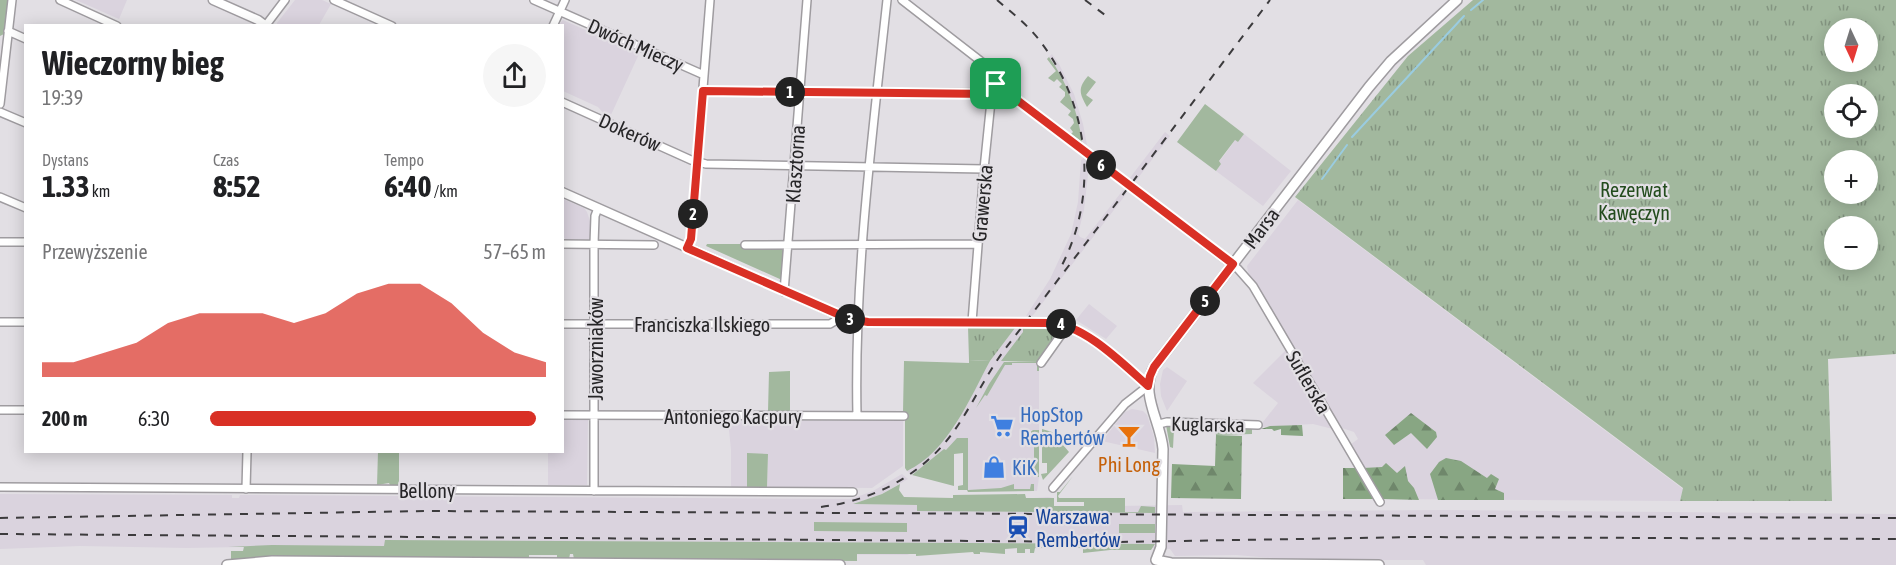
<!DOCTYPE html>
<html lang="pl">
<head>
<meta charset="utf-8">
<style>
  body { margin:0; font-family:"Asap Condensed",sans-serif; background:#f6f6f6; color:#202124; height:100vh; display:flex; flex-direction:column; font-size:22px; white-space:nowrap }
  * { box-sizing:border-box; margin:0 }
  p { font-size:20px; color:#757577 }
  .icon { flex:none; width:33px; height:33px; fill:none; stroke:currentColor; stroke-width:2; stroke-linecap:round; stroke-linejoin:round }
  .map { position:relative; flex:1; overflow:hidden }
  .drawer { position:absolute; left:24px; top:24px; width:540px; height:429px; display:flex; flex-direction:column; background:#fff; border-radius:0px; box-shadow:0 3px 15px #0003 }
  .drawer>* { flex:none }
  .needle { width:39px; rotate:176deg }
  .tools { position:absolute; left:1824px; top:18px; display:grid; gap:12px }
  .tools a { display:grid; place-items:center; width:54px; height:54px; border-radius:50%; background:#fff; box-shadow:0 3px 15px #0003; font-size:30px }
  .pin { position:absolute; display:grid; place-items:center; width:51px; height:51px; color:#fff; margin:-26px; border-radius:12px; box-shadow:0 3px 9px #0006 }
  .km { position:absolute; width:30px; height:30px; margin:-15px; border-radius:50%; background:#222; color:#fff; font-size:16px; line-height:30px; text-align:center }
  .round { display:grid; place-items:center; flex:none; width:63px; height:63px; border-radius:32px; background:#f6f6f6 }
  .summary { display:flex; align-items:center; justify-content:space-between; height:102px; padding:0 18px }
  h1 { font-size:33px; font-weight:700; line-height:45px }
  .stats { display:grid; grid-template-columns:repeat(3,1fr); gap:9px; height:102px; padding:6px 18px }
  .stats div { display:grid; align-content:center }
  .stats b { font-size:30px; font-weight:700 }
  .stats small { font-size:16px; font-weight:400 }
  .stats p { font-size:16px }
  .chart { height:168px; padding:12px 18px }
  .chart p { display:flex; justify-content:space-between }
  .chart svg { width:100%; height:108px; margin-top:6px; fill:#d93025; opacity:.7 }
  ul { padding:0 18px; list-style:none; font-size:20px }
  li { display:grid; grid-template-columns:96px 72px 1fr; align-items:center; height:45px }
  li i { height:15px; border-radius:8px; background:#d93025 }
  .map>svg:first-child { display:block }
  .built { fill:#dad3de }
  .grass { fill:#a2b89e }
  .forest { fill:url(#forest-firs) }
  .park { fill:url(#park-tufts); fill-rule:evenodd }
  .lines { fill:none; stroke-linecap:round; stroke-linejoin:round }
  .stream { stroke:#9acce0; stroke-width:2 }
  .minor-casing { stroke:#9f9ca0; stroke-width:10 }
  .tertiary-casing { stroke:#9f9ca0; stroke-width:11 }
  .secondary-casing { stroke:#9f9ca0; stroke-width:12 }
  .minor { stroke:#fff; stroke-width:7 }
  .tertiary { stroke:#fff; stroke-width:8 }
  .secondary { stroke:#fff; stroke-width:9 }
  .rail { stroke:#3c3b3d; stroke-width:2; stroke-dasharray:8 8; stroke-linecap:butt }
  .route-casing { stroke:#fff; stroke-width:12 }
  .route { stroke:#d93025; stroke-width:8 }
  .labels { text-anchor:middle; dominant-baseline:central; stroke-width:4.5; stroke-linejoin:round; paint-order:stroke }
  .street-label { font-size:20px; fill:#262527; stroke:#e2dfe4 }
  .park-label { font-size:20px; fill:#234c1d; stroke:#e2dfe4 }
  .shop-label { font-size:20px; fill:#366cbe; stroke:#e2dfe4; text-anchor:start }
  .food-label { font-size:20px; fill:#c56008; stroke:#e2dfe4 }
  .transit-label { font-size:20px; fill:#164399; stroke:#e2dfe4; text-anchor:start }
</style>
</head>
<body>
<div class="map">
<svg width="1896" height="565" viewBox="0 0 1896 565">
  <defs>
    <pattern id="forest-firs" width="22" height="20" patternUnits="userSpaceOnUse" patternTransform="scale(1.5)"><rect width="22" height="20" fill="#88a683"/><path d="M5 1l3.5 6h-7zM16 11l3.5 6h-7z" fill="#6f876b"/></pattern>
    <pattern id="park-tufts" width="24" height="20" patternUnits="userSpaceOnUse" patternTransform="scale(1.5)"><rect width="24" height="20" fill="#a2b89e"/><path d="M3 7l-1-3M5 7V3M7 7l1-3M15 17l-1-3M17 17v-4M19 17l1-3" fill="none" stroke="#849581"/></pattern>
  </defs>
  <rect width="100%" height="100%" fill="#e2dfe4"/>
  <path class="built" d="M76 0H127L119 19Z
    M295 0H322L331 4 319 25H277V23Z
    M563 20 639 54 610 117 605 115 598 107 563 91 562 26 559 25Z
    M1052 54 1059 64 1074 94 1083 124 1087 145 1079 141 1077 127 1062 82 1053 66 1047 59Z
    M1165 132 1170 136 1135 182 1129 179Z
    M1244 134 1291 171 1263 206 1216 171 1221 164 1219 162 1231 146 1235 140 1238 142Z
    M1083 155 1086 157V165L1089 166 1084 210 1078 234 1080 237 1085 239 1123 190 1127 193 1034 314 1032 316H1026L1050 279 1071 234 1078 202 1081 160 1083 159Z
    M563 199 584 208 587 212 590 221V239L588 241H564L565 238 562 237Z
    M1298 200 1683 489 1680 501 1383 499 1350 445 1358 439 1354 432 1339 427 1248 272 1247 266Z
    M1089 304 1117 326 1106 339 1076 320Z
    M1015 328H1023V332L1004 362H1039V477L1037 491 968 490V448L944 450 912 475 907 471 912 469 955 426 990 361Z
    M1286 350 1289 358 1294 362 1313 394V400L1318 402 1333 429 1313 424 1263 427V422L1278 403 1253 383Z
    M1167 367 1187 381 1167 411 1161 396 1160 384 1163 370Z
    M1132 409 1143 411 1147 415 1154 437 1155 453 1102 441 1125 412Z
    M563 419H588L587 485H548V452H562Z
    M728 420 903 421V466L872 488 767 487 768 454H747V487H731V450Z
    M902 474 908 479 882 494 853 504 930 505 1048 497 1054 498V507L1182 505 1183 512 1444 510 1896 514V565H1426L1423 560H1296L1236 555 1175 556 1170 549 1151 548 924 549 907 555 244 549 243 547 186 548 80 546 0 549V494L232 495V498H239L240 495 851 499 873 491Z"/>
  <path class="grass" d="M0 0H10L6 33 0 36Z
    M1049 57C1067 82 1078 112 1082 142L1071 134 1073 132 1070 128 1074 123 1073 119 1068 115 1071 111 1060 102 1065 96V92L1059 87 1062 84 1057 79 1054 82 1048 78 1056 71 1047 59Z
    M1088 76 1096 82 1086 95 1093 100 1087 107C1080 94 1077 89 1088 76Z
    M1205 104 1244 134 1238 142 1235 140 1219 161 1221 164 1216 171 1177 142Z
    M707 244H743V248H780L784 251 782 280 706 246Z
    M969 360 990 361C970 398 948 452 907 471L905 468V412H903L904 361 969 363Z
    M1004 362H1039V371H1037V363H1012V365H1005L987 396 985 395 976 408 989 384Z
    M790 371V411H768L769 372Z
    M1166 425 1252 428V434L1216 435 1215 430 1192 429 1190 431 1187 429 1184 431 1174 429 1173 448 1170 447Z
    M1042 429 1052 432 1069 452 1043 480 1041 474 1047 473V463H1042Z
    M1033 430H1039V477L1034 476V434L1029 433Z
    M957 438H968V490L1001 488 1014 484V489H1030L1031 484H1034V491L968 492 967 490H958V486L963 485V453L954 454V486L912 475 944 449 946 450Z
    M378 452H399V485H390L389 483 377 485Z
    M747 453 768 454 767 487H747Z
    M1073 476 1058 496 1059 498H1125V512H1138L1141 506 1155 507V513L917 511V505L853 504 882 494 900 484 899 490 904 497 953 498V495L1025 494 1026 498H1054V506H1084V502H1057V492H1060Z
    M814 522 907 523V532L814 531Z
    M1119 524H1155V533H1119Z
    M385 540 1155 544 1151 550H1110L1083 553V548H1035L1034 553H1030V549H1025V553H1017V548L1005 549V554L980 552V554H974L973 552 916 556V554H857V561L574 559 573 554H570L569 559H557V555H529V559L275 557 231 560V551H243L244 547H228L272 545 384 546Z"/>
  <path class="forest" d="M1411 413 1436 432 1437 437 1427 449 1411 433 1394 445 1385 435Z
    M1302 425 1303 436 1281 435V429L1274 431 1272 429H1261L1270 426Z
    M1216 435 1242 436 1241 499 1171 498 1172 464 1215 466Z
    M1446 458 1461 461 1487 478 1491 474 1499 479 1495 489 1504 493V500H1438L1430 474 1439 462Z
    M1386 463 1397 473 1405 466 1408 481 1414 488 1419 500 1383 499 1380 497 1363 468 1382 467Z
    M1343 468H1356L1375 499H1343Z"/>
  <path class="park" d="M1473 0H1896V354L1828 359 1832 501H1680L1683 488 1295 197 1408 56ZM1834 28H1868V62H1834ZM1834 94H1868V128H1834ZM1868 160V194H1834V160ZM1834 226H1868V260H1834Z
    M968 327 1015 328 990 361 969 360Z
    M1023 328 1056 329 1058 335 1039 362 1001 361 1023 332Z"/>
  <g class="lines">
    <path class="stream" d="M1471 10 1483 0
      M1352 137 1464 16
      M1322 179 1347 145"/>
    <g class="minor-casing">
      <path id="minor" d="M60 0 117 26
        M334 0 392 26
        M534 0 704 75
        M902 0 996 73 991 101 984 169 972 322
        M266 25 285 0
        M553 26 565 0
        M8 31 26 39
        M996 84 1238 269 1253 286 1380 502
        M703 91 1009 93
        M562 102 691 160 706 164 984 169
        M0 104 12 0
        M0 112 26 123
        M0 197 26 208
        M0 242H26
        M562 244 654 245
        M745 245 978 244
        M687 248 691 239 710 0
        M784 292 807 0
        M0 322H26
        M562 324H830L835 321 837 315
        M1041 363 1068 325
        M0 410H26
        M562 415 904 416
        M857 416C854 277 872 138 887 0
        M1159 424 1167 422 1258 425
        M0 487 853 492
        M1053 488 1125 404 1148 386
        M246 489 247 452
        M594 491V244L595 216 598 208"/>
    </g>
    <g class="tertiary-casing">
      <path id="tertiary" d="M213 0 258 20 266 26
        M562 192 848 319 868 322 1050 323C1084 324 1122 364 1148 386"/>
    </g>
    <g class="secondary-casing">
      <path id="secondary" d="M227 565 272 561 840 565
        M1379 565 1171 563 1156 560 1161 547 1163 449C1161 422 1139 393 1154 367L1369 87 1391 61 1457 0"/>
    </g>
    <use href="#minor" class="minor"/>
    <use href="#tertiary" class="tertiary"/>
    <use href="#secondary" class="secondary"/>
    <path class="rail" d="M997 0C1012 13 1028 25 1040 41 1090 106 1099 195 1061 267
      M1085 0 1105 15
      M821 507C860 502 898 487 928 460 963 430 978 385 1005 349 1094 233 1182 117 1270 0
      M0 518 428 511 1896 518
      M0 534 1119 542 1415 537 1896 539"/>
  </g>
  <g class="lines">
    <g class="route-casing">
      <path id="route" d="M996 84 1233 264 1154 367 1150 376 1148 386C1123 364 1084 324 1050 323L868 322 849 319 687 248 691 239 703 91 992 94Z"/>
    </g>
    <use href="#route" class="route"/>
  </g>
  <defs>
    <g id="supermarket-bare" transform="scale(1.8)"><path d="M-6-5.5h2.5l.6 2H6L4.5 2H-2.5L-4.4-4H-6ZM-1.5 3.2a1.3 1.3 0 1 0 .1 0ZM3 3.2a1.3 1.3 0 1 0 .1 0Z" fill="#3f7fe0" stroke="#e2dfe4" stroke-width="2.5" paint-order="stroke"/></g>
    <g id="bar-bare" transform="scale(1.8)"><path d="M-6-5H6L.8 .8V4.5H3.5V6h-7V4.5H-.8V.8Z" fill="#e8710a" stroke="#e2dfe4" stroke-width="2.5" paint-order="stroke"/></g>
    <g id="shop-bare" transform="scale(1.8)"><path d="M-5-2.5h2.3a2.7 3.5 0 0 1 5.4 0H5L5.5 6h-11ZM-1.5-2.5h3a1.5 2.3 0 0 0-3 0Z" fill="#3f7fe0" stroke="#e2dfe4" stroke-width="2.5" paint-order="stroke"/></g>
    <g id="station-bare" transform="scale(1.8)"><path d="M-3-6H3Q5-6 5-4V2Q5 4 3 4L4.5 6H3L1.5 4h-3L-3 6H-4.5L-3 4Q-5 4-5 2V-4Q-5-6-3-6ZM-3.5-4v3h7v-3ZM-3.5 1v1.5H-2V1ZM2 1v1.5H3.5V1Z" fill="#1a4fb4" stroke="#e2dfe4" stroke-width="2.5" paint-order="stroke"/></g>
  </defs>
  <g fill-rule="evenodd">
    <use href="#supermarket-bare" x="1002" y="426"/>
    <use href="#bar-bare" x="1129" y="436"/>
    <use href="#shop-bare" x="994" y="467"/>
    <use href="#station-bare" x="1018" y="527"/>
  </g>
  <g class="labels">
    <g class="street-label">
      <text transform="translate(636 45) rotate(24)">Dwóch Mieczy</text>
      <text transform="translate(630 132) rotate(24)">Dokerów</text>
      <text transform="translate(795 164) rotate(-86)">Klasztorna</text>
      <text transform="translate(982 203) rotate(-85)">Grawerska</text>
      <text transform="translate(1261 228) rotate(-53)">Marsa</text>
      <text x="702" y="324">Franciszka Ilskiego</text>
      <text transform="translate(595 349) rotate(-90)">Jaworzniaków</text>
      <text transform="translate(1309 382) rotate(60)">Suflerska</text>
      <text x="733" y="416">Antoniego Kacpury</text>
      <text transform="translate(1208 424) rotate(1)">Kuglarska</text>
      <text x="427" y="490">Bellony</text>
    </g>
    <g class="park-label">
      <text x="1634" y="189">Rezerwat<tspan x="1634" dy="23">Kawęczyn</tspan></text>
    </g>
    <g class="shop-label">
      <text x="1020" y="414">HopStop<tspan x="1020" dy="23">Rembertów</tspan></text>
      <text x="1012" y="467">KiK</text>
    </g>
    <g class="food-label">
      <text x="1129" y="464">Phi Long</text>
    </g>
    <g class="transit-label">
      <text x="1036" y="516">Warszawa<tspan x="1036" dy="23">Rembertów</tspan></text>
    </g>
  </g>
</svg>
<div class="tools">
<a><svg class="needle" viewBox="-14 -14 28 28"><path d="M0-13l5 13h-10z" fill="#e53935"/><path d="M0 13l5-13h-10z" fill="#757577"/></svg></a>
<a><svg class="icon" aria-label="locate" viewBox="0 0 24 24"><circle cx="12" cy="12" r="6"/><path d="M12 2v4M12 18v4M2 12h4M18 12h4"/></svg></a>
<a>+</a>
<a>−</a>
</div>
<div class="pin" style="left:996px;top:84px;background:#1e9e55"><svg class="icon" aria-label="arrive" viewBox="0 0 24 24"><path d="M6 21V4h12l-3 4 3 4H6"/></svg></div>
<b class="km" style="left:790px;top:92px">1</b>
<b class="km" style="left:693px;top:214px">2</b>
<b class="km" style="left:850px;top:319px">3</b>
<b class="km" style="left:1061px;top:324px">4</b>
<b class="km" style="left:1205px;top:301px">5</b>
<b class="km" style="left:1101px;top:165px">6</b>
<section class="drawer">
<div class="summary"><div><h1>Wieczorny bieg</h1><p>19:39</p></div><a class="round"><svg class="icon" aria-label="share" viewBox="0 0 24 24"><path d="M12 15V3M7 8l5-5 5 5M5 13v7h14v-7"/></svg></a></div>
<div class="stats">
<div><p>Dystans</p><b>1.33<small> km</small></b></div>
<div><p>Czas</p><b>8:52</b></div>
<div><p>Tempo</p><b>6:40<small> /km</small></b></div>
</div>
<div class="chart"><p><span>Przewyższenie</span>57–65 m</p>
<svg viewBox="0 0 160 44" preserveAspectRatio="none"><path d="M0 44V38L10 38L20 34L30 30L40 22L50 18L60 18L70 18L80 22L90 18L100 10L110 6L120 6L130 14L140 26L150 34L160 38V44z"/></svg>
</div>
<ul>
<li><b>200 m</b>6:30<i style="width:97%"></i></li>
</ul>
</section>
</div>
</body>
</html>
